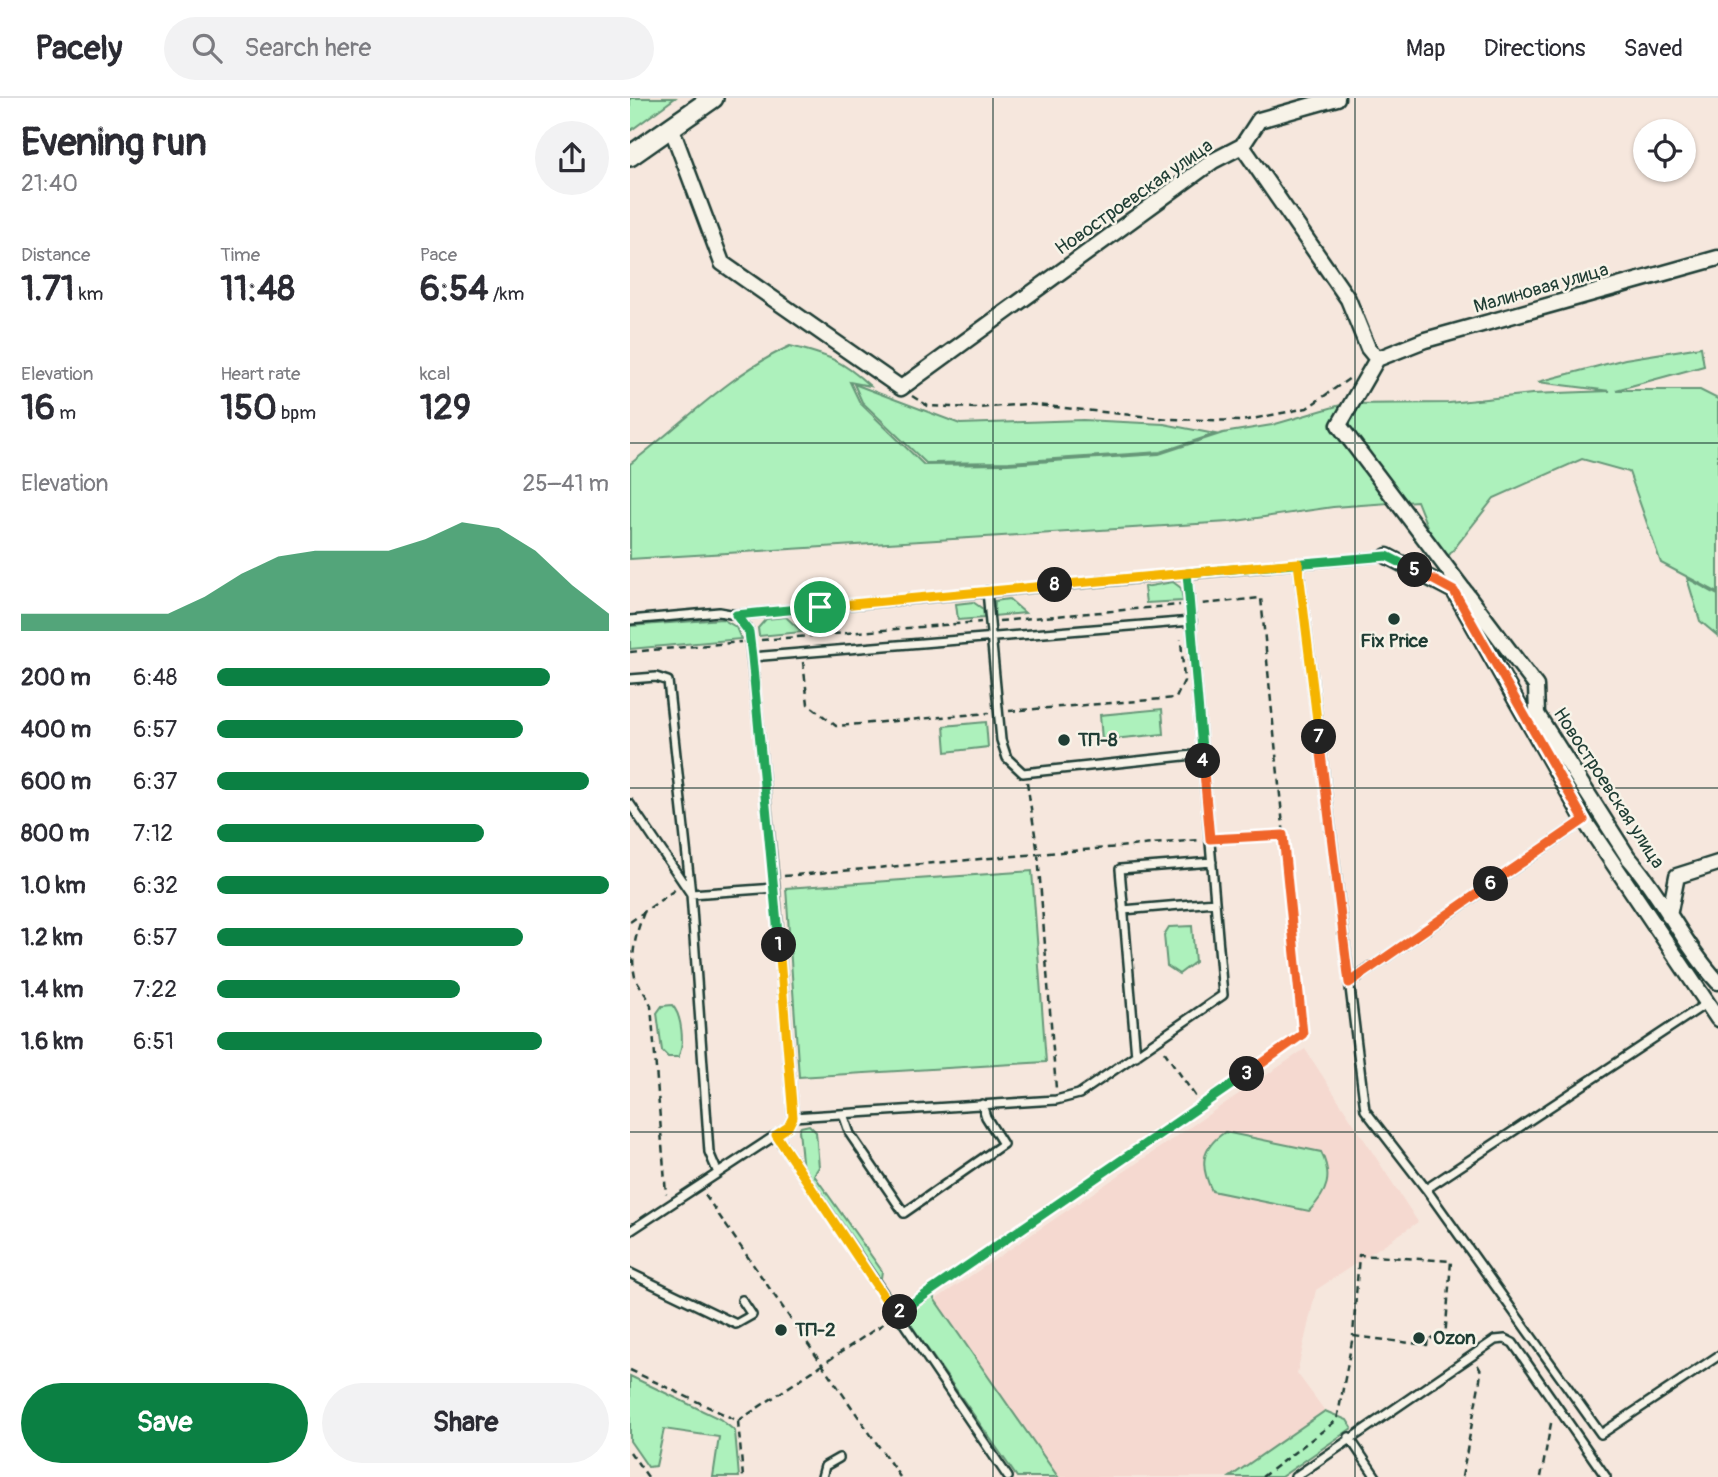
<!DOCTYPE html>
<html lang="en">
<head>
<meta charset="utf-8">
<style>
  body { margin:0; font-family:Pangolin,sans-serif; background:#f2f2f3; color:#2b2b33; height:100vh; display:flex; flex-direction:column; font-size:26px; white-space:nowrap }
  * { box-sizing:border-box; margin:0 }
  p { font-size:23px; color:#7c7c81 }
  .icon { flex:none; width:38px; height:38px; fill:none; stroke:currentColor; stroke-width:2; stroke-linecap:round; stroke-linejoin:round }
  .map { position:relative; flex:1; overflow:hidden }
  .drawer { display:flex; flex-direction:column; background:#fff; width:630px }
  .drawer>* { flex:none }
  .controls { position:absolute; left:1003px; top:21px; display:grid; gap:14px }
  .controls a { display:grid; place-items:center; width:63px; height:63px; border-radius:50%; background:#fff; box-shadow:0 2px 5px #0004; font-size:35px }
  .pin { position:absolute; display:grid; place-items:center; width:60px; height:60px; color:#fff; margin:-30px; border:4px solid #fff; border-radius:50%; box-shadow:0 2px 7px #0007 }
  .km { position:absolute; width:35px; height:35px; margin:-18px; border-radius:50%; background:#222; color:#fff; font-size:19px; line-height:35px; text-align:center }
  .round { display:grid; place-items:center; flex:none; width:74px; height:74px; border-radius:37px; background:#f2f2f3 }
  .overview { display:flex; align-items:center; justify-content:space-between; height:119px; padding:0 21px }
  h1 { font-size:38px; font-weight:800; line-height:52px }
  .stats { display:grid; grid-template-columns:repeat(3,1fr); gap:10px; height:119px; padding:7px 21px }
  .stats div { display:grid; align-content:center }
  .stats b { font-size:35px; font-weight:800 }
  .stats small { font-size:19px; font-weight:400 }
  .stats p { font-size:19px }
  .chart { height:196px; padding:14px 21px }
  .chart p { display:flex; justify-content:space-between }
  .chart svg { width:100%; height:126px; margin-top:7px; fill:#0b8043; opacity:.7 }
  .cta { display:flex; gap:14px; margin-top:auto; padding:14px 21px }
  .cta a { flex:1; height:80px; border-radius:42px; background:#0b8043; color:#fff; font-size:28px; font-weight:800; line-height:80px; text-align:center }
  .cta a+a { background:#f2f2f3; color:#2b2b33 }
  ul { padding:0 21px; list-style:none; font-size:23px }
  li { display:grid; grid-template-columns:112px 84px 1fr; align-items:center; height:52px }
  li i { height:18px; border-radius:9px; background:#0b8043 }
  header { display:flex; align-items:center; gap:42px; box-sizing:border-box; height:98px; padding:0 35px; background:#fff; border-bottom:2px solid #e1e1e2 }
  header strong { font-size:33px }
  nav { display:flex; gap:38px; margin-inline-start:auto; font-size:24px }
  .search { width:490px; height:63px; background:#f2f2f3; display:flex; align-items:center; gap:18px; box-sizing:border-box; padding:0 24px; border-radius:38px; color:#7c7c81; font-size:26px }
  main { display:flex; flex:1; min-height:0 }
  .map>svg:first-child { display:block }
  .built { fill:#f5d9d0 }
  .green { fill:#adf1bc; stroke:#669778; stroke-width:2 }
  .lines { fill:none; stroke-linecap:round; stroke-linejoin:round }
  .lane-casing { stroke:#1f3d34; stroke-width:12 }
  .street-casing { stroke:#1f3d34; stroke-width:19 }
  .secondary-casing { stroke:#1f3d34; stroke-width:24 }
  .path { stroke:#1f3d34; stroke-width:2.5; stroke-dasharray:7 5; stroke-linecap:butt }
  .lane { stroke:#f7f3e8; stroke-width:7 }
  .street { stroke:#f7f3e8; stroke-width:14 }
  .secondary { stroke:#f7f3e8; stroke-width:19 }
  .split-1-casing { stroke:#fff; stroke-width:14 }
  .split-2-casing { stroke:#fff; stroke-width:14 }
  .split-3-casing { stroke:#fff; stroke-width:14 }
  .split-4-casing { stroke:#fff; stroke-width:14 }
  .split-5-casing { stroke:#fff; stroke-width:14 }
  .split-6-casing { stroke:#fff; stroke-width:14 }
  .split-7-casing { stroke:#fff; stroke-width:14 }
  .split-8-casing { stroke:#fff; stroke-width:14 }
  .split-9-casing { stroke:#fff; stroke-width:14 }
  .split-1 { stroke:#22a559; stroke-width:9 }
  .split-2 { stroke:#f5b400; stroke-width:9 }
  .split-3 { stroke:#22a559; stroke-width:9 }
  .split-4 { stroke:#f0652b; stroke-width:9 }
  .split-5 { stroke:#22a559; stroke-width:9 }
  .split-6 { stroke:#f0652b; stroke-width:9 }
  .split-7 { stroke:#f0652b; stroke-width:9 }
  .split-8 { stroke:#f5b400; stroke-width:9 }
  .split-9 { stroke:#f5b400; stroke-width:9 }
  .grid { fill:none; stroke:#1f3d34; stroke-width:2; stroke-opacity:0.55 }
  .poi-dot { fill:#1f3d34; stroke:#f7f3e8; stroke-width:2.5 }
  .labels { text-anchor:middle; dominant-baseline:central; stroke-width:5; stroke-linejoin:round; paint-order:stroke }
  .street-label { font-size:19px; fill:#1f3d34; stroke:#f7f3e8 }
  .poi-label { font-size:19px; font-weight:bold; fill:#1f3d34; stroke:#f7f3e8; text-anchor:start }
</style>
</head>
<body>
<header>
<strong>Pacely</strong>
<div class="search"><svg class="icon" aria-label="search" viewBox="0 0 24 24"><circle cx="10" cy="10" r="6"/><path d="M15 15l6 6"/></svg>Search here</div>
<nav><a>Map</a><a>Directions</a><a>Saved</a></nav>
</header>
<main>
<section class="drawer">
<div class="overview"><div><h1>Evening run</h1><p>21:40</p></div><a class="round"><svg class="icon" aria-label="share" viewBox="0 0 24 24"><path d="M12 15V3M7 8l5-5 5 5M5 13v7h14v-7"/></svg></a></div>
<div class="stats">
<div><p>Distance</p><b>1.71<small> km</small></b></div>
<div><p>Time</p><b>11:48</b></div>
<div><p>Pace</p><b>6:54<small> /km</small></b></div>
</div>
<div class="stats">
<div><p>Elevation</p><b>16<small> m</small></b></div>
<div><p>Heart rate</p><b>150<small> bpm</small></b></div>
<div><p>kcal</p><b>129</b></div>
</div>
<div class="chart"><p><span>Elevation</span>25–41 m</p>
<svg viewBox="0 0 160 44" preserveAspectRatio="none"><path d="M0 44V38L10 38L20 38L30 38L40 38L50 32L60 24L70 18L80 16L90 16L100 16L110 12L120 6L130 8L140 16L150 28L160 38V44z"/></svg>
</div>
<ul>
<li><b>200 m</b>6:48<i style="width:85%"></i></li>
<li><b>400 m</b>6:57<i style="width:78%"></i></li>
<li><b>600 m</b>6:37<i style="width:95%"></i></li>
<li><b>800 m</b>7:12<i style="width:68%"></i></li>
<li><b>1.0 km</b>6:32<i style="width:100%"></i></li>
<li><b>1.2 km</b>6:57<i style="width:78%"></i></li>
<li><b>1.4 km</b>7:22<i style="width:62%"></i></li>
<li><b>1.6 km</b>6:51<i style="width:83%"></i></li>
</ul>
<div class="cta"><a>Save</a><a>Share</a></div>
</section>
<div class="map">
<svg width="1088" height="1379" viewBox="0 0 1088 1379">
  <rect width="100%" height="100%" fill="#f6e7dd"/>
  <filter id="ink" filterUnits="userSpaceOnUse"><feTurbulence type="fractalNoise" baseFrequency=".0143" numOctaves="2"/><feDisplacementMap in="SourceGraphic" scale="14" xChannelSelector="R" yChannelSelector="G"/><feConvolveMatrix kernelMatrix="1 2 1 2 8 2 1 2 1" color-interpolation-filters="sRGB"/></filter>
  <g filter="url(#ink)">
    <path class="built" d="M675 951 788 1124 686 1192 667 1275 695 1313 600 1379H428L305 1202Z"/>
    <path class="green" d="M0 0H45L0 33Z
      M160 248C197 257 212 262 240 288L220 284 230 305 294 367 377 366 529 356 593 335 642 327 714 306 819 305 902 296 980 293 908 284 995 261 1071 249 1074 268 986 292H1070L1088 301V495L1031 465 999 374 952 361 864 400 812 466 787 403 703 409 599 424 0 461V366C52 326 100 276 160 248Z
      M224 286 330 326 453 322 534 326 585 336 531 354 379 364 296 365 232 304Z
      M1057 480 1088 497V538L1070 523Z
      M543 484 551 490 553 503 516 505 514 489Z
      M379 501 395 515 364 518 365 503Z
      M343 504 353 511 354 520 328 522 326 506Z
      M156 519 172 534 129 538 128 530 136 521Z
      M92 521 106 529 111 541 0 551V528Z
      M532 611 534 636 472 642 470 617Z
      M356 624 358 649 316 654 314 628Z
      M402 773 416 964 169 979 156 790Z
      M562 828 565 864 549 876 537 868 534 837 539 829Z
      M42 907C52 917 55 947 48 959H38L32 953 27 915 32 908Z
      M179 1027 186 1034 189 1069 184 1077 252 1173 251 1180 247 1179 173 1073 169 1032 171 1029Z
      M595 1034 691 1054C703 1078 698 1094 679 1113L582 1093C570 1068 570 1051 595 1034Z
      M303 1198 305 1202 428 1379H387L274 1217Z
      M0 1278 90 1321 105 1333 109 1379H83L89 1339 34 1331 26 1368 18 1369 0 1343Z
      M695 1313 717 1322 722 1330 651 1379H600Z"/>
    <g class="lines">
      <g class="lane-casing">
        <path id="lane" d="M668 465 735 1012 796 1091 1077 905
          M357 493 371 642 377 660 393 675 573 656
          M106 517 757 458
          M0 522 89 514 106 517 119 534 145 790 163 1019 158 1029 146 1037
          M122 559 562 523
          M0 581 26 579 38 583 61 796 79 1054 87 1073
          M0 706 61 796 145 790
          M493 812 585 804
          M719 885 954 722
          M506 958 490 771 582 764
          M213 1016 220 1036 274 1115 373 1046 356 1019 352 1006
          M163 1019 426 1002 449 996 593 897 557 475
          M796 1091 971 1336 1088 1258
          M0 1133 146 1037 378 1379
          M0 1175 106 1226 122 1217 112 1202
          M719 1339 746 1379
          M192 1379 195 1368 209 1360
          M665 1379 865 1242 875 1241 883 1245 976 1379"/>
      </g>
      <g class="street-casing">
        <path id="street" d="M41 29 92 165 271 290 583 63 612 48 718 201 738 250 747 261 709 327 906 588 907 616 998 759C1032 797 1053 846 1088 884
          M612 48 629 22 707 0
          M747 261 795 242 1088 160
          M757 458 824 493 954 722 1088 921
          M1039 818 1047 778 1088 765"/>
      </g>
      <g class="secondary-casing">
        <path id="secondary" d="M0 58 83 0"/>
      </g>
      <path class="path" d="M282 298 298 308 347 310 396 306 540 321 612 323 677 310 720 280
        M369 523 550 507
        M131 542 351 524
        M0 554 111 544
        M173 564 178 606 206 628 359 615
        M379 613 546 600 554 583 551 541
        M397 684 408 756 426 991
        M589 740 653 737
        M154 778 569 742
        M14 814C6 835 0 857 5 879 9 890 18 897 21 908L36 1096
        M0 824 46 791
        M534 953 572 1008
        M75 1097 270 1379
        M276 1210 406 1124 673 936 631 500 571 506
        M0 1272 108 1323 113 1379
        M108 1323 259 1222
        M0 1354 18 1379
        M632 1379 707 1322 723 1238 797 1247 798 1240 815 1241 821 1163 729 1157 723 1238
        M832 1379 850 1282 851 1273 847 1266
        M911 1379 922 1320"/>
      <use href="#lane" class="lane"/>
      <use href="#street" class="street"/>
      <use href="#secondary" class="secondary"/>
    </g>
  </g>
  <g class="lines" filter="url(#ink)">
    <g class="split-1-casing">
      <path id="split-1" d="M149 847 122 559 119 534 106 517 190 509"/>
    </g>
    <g class="split-2-casing">
      <path id="split-2" d="M149 847 163 1019 158 1029 146 1037 266 1217 270 1214"/>
    </g>
    <g class="split-3-casing">
      <path id="split-3" d="M270 1214 617 976"/>
    </g>
    <g class="split-4-casing">
      <path id="split-4" d="M573 663 580 741 653 737 673 936 617 976"/>
    </g>
    <g class="split-5-casing">
      <path id="split-5" d="M573 663 557 475 757 458 785 472"/>
    </g>
    <g class="split-6-casing">
      <path id="split-6" d="M785 472 824 493 954 722 861 786"/>
    </g>
    <g class="split-7-casing">
      <path id="split-7" d="M689 639 719 885 861 786"/>
    </g>
    <g class="split-8-casing">
      <path id="split-8" d="M425 487 668 465 689 639"/>
    </g>
    <g class="split-9-casing">
      <path id="split-9" d="M190 509 425 487"/>
    </g>
    <use href="#split-1" class="split-1"/>
    <use href="#split-2" class="split-2"/>
    <use href="#split-3" class="split-3"/>
    <use href="#split-4" class="split-4"/>
    <use href="#split-5" class="split-5"/>
    <use href="#split-6" class="split-6"/>
    <use href="#split-7" class="split-7"/>
    <use href="#split-8" class="split-8"/>
    <use href="#split-9" class="split-9"/>
  </g>
  <path class="grid" d="M363 0V1379M725 0V1379M0 345H1088M0 690H1088M0 1034H1088"/>
  <g class="poi-dot">
    <circle cx="764" cy="521" r="7"/>
    <circle cx="434" cy="642" r="7"/>
    <circle cx="151" cy="1232" r="7"/>
    <circle cx="789" cy="1240" r="7"/>
  </g>
  <g class="labels">
    <g class="street-label">
      <text transform="translate(504 99) rotate(-35)">Новостроевская улица</text>
      <text transform="translate(911 190) rotate(-16)">Малиновая улица</text>
      <text transform="translate(979 690) rotate(57)">Новостроевская улица</text>
    </g>
    <g class="poi-label">
      <text x="764" y="543" text-anchor="middle">Fix Price</text>
      <text x="448" y="642">ТП-8</text>
      <text x="165" y="1232">ТП-2</text>
      <text x="803" y="1240">Ozon</text>
    </g>
  </g>
</svg>
<div class="controls">
<a><svg class="icon" aria-label="locate" viewBox="0 0 24 24"><circle cx="12" cy="12" r="6"/><path d="M12 2v4M12 18v4M2 12h4M18 12h4"/></svg></a>
</div>
<div class="pin" style="left:190px;top:509px;background:#1e9e55"><svg class="icon" aria-label="arrive" viewBox="0 0 24 24"><path d="M6 21V4h12l-3 4 3 4H6"/></svg></div>
<b class="km" style="left:149px;top:847px">1</b>
<b class="km" style="left:270px;top:1214px">2</b>
<b class="km" style="left:617px;top:976px">3</b>
<b class="km" style="left:573px;top:663px">4</b>
<b class="km" style="left:785px;top:472px">5</b>
<b class="km" style="left:861px;top:786px">6</b>
<b class="km" style="left:689px;top:639px">7</b>
<b class="km" style="left:425px;top:487px">8</b>
</div>
</main>
</body>
</html>
